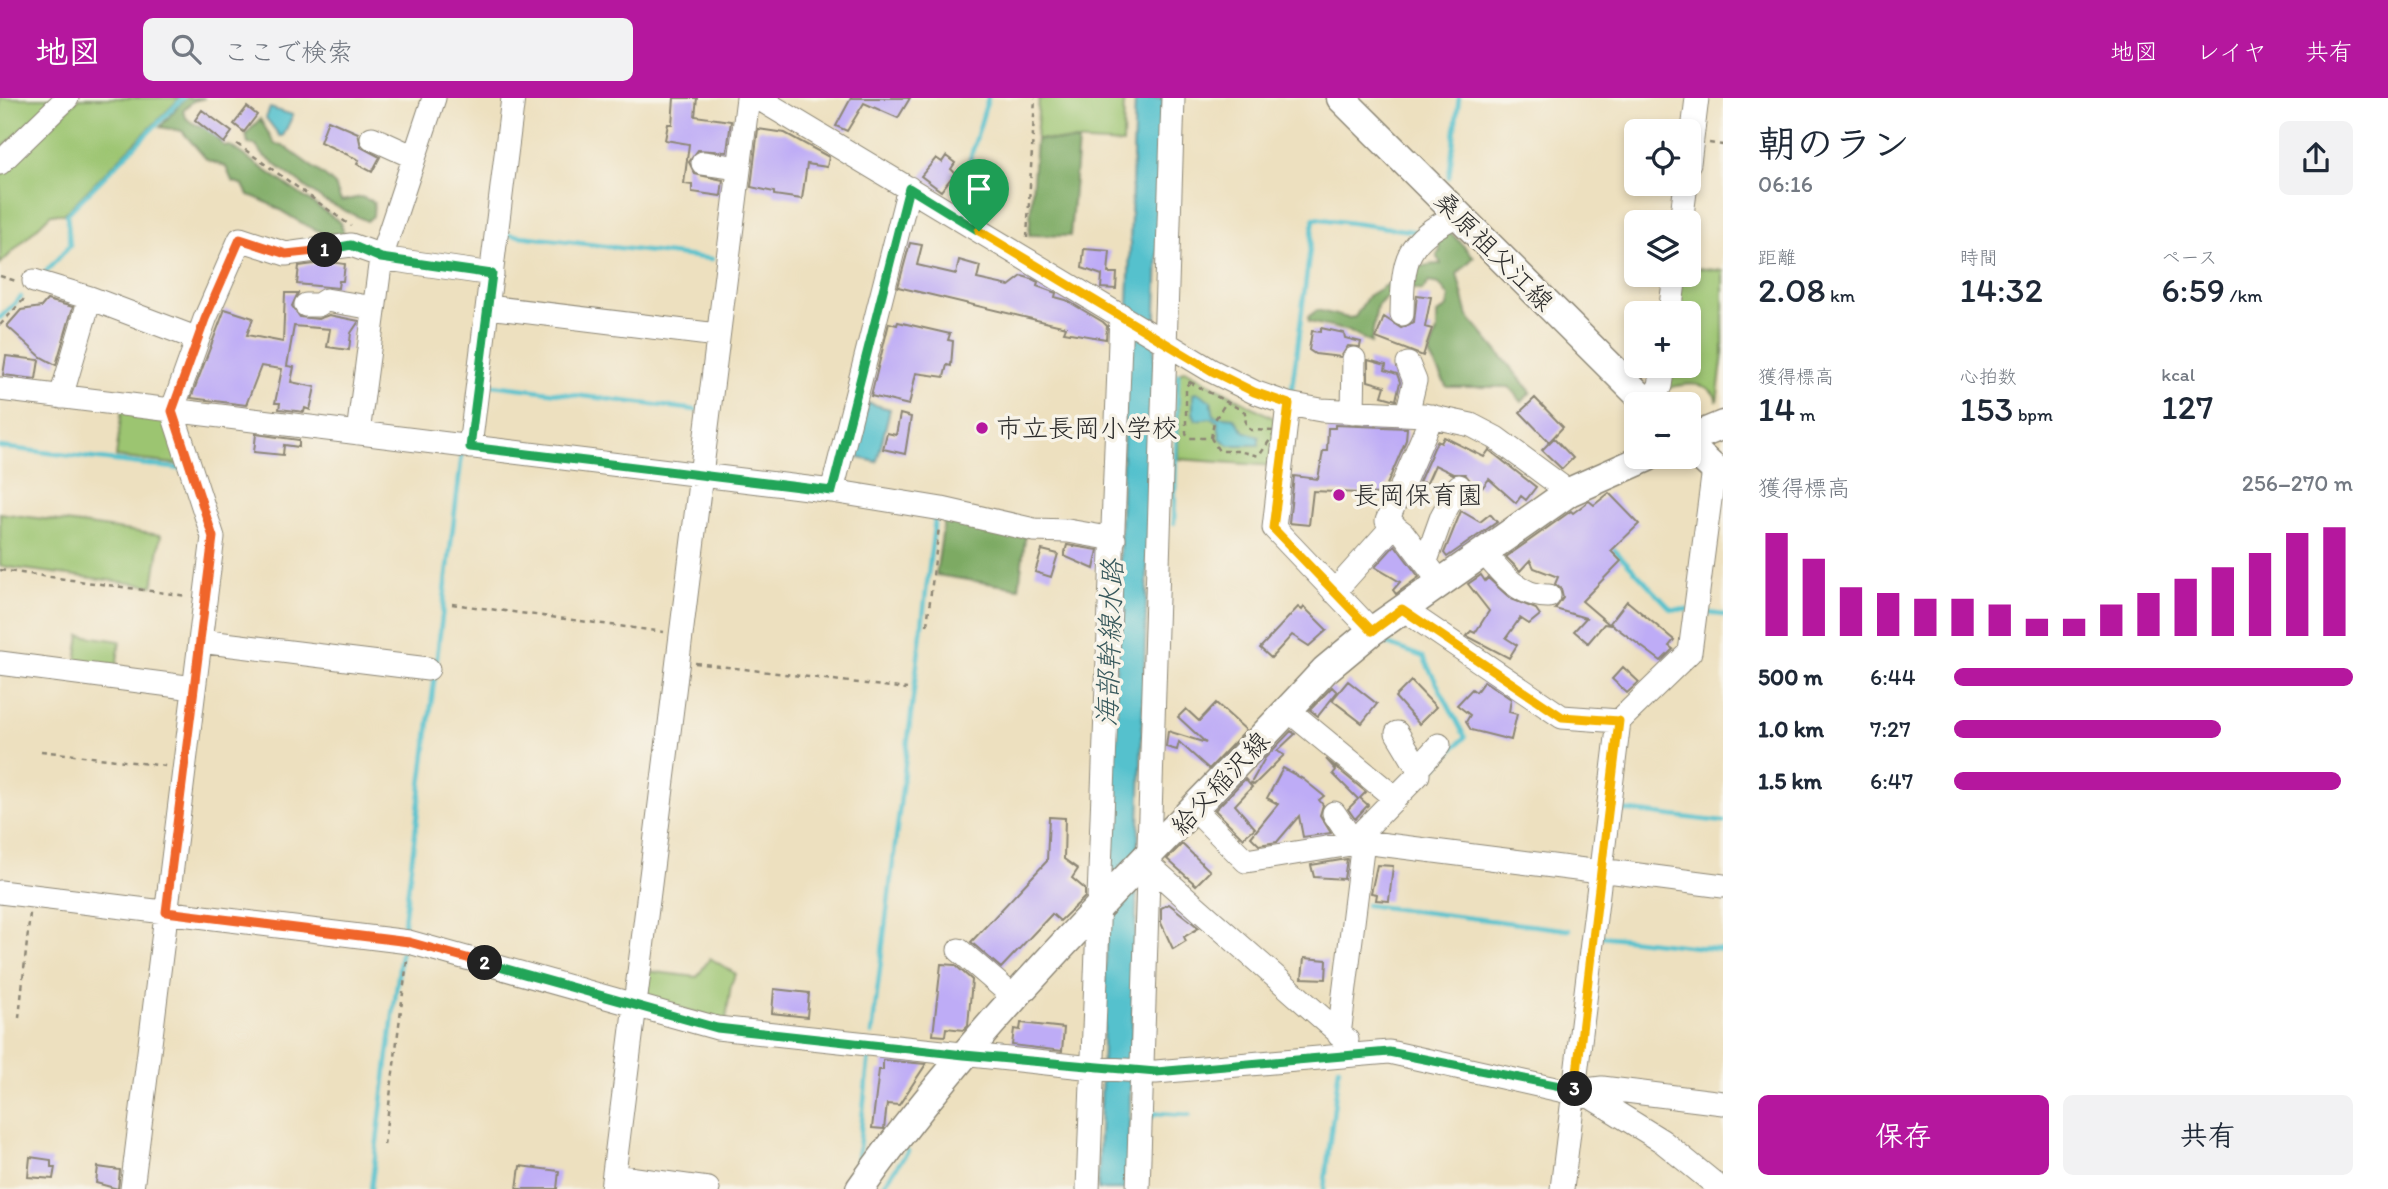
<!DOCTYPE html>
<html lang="ja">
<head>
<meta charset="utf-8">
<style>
  body { margin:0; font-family:Itim,"Klee One",sans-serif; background:#f2f2f3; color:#1f2937; height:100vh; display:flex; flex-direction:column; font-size:26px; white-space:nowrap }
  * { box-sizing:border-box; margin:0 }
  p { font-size:23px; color:#747a83 }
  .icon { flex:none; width:38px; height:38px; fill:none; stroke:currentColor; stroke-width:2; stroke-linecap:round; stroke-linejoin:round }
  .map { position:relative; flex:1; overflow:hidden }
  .sheet { display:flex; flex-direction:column; background:#fff; width:665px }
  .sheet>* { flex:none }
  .controls { position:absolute; left:1624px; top:21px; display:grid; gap:14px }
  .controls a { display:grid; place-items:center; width:77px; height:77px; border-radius:10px; background:#fff; box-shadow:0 4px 10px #0003; font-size:35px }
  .pin { position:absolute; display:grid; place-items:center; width:60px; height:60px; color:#fff; margin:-72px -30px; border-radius:50% 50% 50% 0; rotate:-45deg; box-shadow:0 0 7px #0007 }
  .pin .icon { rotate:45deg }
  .km { position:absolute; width:35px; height:35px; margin:-18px; border-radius:50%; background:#222; color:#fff; font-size:19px; line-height:35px; text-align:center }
  .round { display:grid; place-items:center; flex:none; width:74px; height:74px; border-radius:10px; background:#f2f2f3 }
  .head { display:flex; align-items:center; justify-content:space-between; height:119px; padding:0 35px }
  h1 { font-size:38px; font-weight:600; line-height:52px }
  .figures { display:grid; grid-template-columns:repeat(3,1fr); gap:10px; height:119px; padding:7px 35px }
  .figures div { display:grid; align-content:center }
  .figures b { font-size:35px; font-weight:600 }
  .figures small { font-size:19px; font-weight:400 }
  .figures p { font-size:19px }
  .chart { height:196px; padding:14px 35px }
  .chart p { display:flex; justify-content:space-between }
  .chart svg { width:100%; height:126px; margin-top:7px; stroke:#b5179e; stroke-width:6 }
  .button { display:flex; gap:14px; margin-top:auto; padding:14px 35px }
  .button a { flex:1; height:80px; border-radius:10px; background:#b5179e; color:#fff; font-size:28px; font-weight:600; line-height:80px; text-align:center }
  .button a+a { background:#f2f2f3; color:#1f2937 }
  ul { padding:0 35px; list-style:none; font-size:23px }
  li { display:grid; grid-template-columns:112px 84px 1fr; align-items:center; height:52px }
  li i { height:18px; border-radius:9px; background:#b5179e }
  header { display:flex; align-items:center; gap:42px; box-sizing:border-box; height:98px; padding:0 35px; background:#b5179e; color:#fff }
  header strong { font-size:33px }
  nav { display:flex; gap:38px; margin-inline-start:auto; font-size:24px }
  .search { width:490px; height:63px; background:#f2f2f3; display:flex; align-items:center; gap:18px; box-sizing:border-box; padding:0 24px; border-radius:10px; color:#747a83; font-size:26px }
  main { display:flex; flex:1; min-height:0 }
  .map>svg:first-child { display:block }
  .green { fill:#9cc571; stroke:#64784e; stroke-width:2 }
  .forest { fill:#7daa63; stroke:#546a47; stroke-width:2 }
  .water { fill:#54c1cd; stroke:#40767c; stroke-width:2 }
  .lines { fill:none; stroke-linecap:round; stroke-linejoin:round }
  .stream { stroke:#54c1cd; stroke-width:4.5 }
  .building { fill:#beacf6 }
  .minor-casing { stroke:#8c8675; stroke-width:25 }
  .major-casing { stroke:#8c8675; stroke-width:31 }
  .path { stroke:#8c8675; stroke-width:2.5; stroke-dasharray:5 5; stroke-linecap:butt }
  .minor { stroke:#fff; stroke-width:23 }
  .major { stroke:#fff; stroke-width:28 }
  .split-1-casing { stroke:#fff; stroke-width:14 }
  .split-2-casing { stroke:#fff; stroke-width:14 }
  .split-3-casing { stroke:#fff; stroke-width:14 }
  .split-4-casing { stroke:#fff; stroke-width:14 }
  .split-1 { stroke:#22a559; stroke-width:9 }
  .split-2 { stroke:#f0652b; stroke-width:9 }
  .split-3 { stroke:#22a559; stroke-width:9 }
  .split-4 { stroke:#f5b400; stroke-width:9 }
  .poi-dot { fill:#b5179e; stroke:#f7f3e8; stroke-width:2.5 }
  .labels { text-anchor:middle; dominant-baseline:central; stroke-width:7; stroke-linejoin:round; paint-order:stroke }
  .street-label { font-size:26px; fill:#2b2b2b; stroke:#f7f3e8 }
  .poi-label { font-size:26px; fill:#2b2b2b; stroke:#f7f3e8; text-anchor:start }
  .water-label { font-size:28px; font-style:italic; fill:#37585c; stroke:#f7f3e8 }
</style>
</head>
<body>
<header>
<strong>地図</strong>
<div class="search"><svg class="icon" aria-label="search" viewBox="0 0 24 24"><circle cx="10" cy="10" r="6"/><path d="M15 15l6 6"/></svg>ここで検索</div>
<nav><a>地図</a><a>レイヤ</a><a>共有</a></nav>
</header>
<main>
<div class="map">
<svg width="1723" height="1091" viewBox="0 0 1723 1091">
  <rect width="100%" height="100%" fill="#f7f3e8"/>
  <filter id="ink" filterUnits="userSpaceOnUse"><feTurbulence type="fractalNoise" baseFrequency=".0143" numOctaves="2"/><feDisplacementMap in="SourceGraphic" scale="14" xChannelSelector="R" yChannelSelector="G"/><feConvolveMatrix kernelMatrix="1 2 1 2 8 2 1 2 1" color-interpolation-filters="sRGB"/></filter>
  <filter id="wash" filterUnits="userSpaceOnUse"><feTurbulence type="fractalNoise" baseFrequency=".00686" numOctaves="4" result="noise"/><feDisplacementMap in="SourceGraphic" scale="28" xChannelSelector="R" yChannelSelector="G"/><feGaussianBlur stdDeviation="1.57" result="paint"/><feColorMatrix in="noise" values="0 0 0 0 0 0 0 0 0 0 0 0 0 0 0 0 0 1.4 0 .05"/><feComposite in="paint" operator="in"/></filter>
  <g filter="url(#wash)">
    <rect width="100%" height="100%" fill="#ede0bf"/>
    <path class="green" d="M0 0H54L0 52Z
      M79 0H180L64 116H51L0 166V77Z
      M1039 0H1124L1123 46 1036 41Z
      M1689 169 1723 173V255L1717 304C1712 281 1683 285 1666 291L1669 268H1689V215H1675L1680 177H1689Z
      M1185 272 1279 323 1274 368 1178 361 1179 275Z
      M122 311 164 316 183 367 116 359Z
      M0 415 161 437 153 488 0 468Z
      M80 537 120 543 115 577 75 571Z
      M710 860 736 876 731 886 726 923 647 901 646 873 697 879Z"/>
    <path class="forest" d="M185 0H205L193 3 183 13C186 25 198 28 208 30L224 48H230L340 124 345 138C307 138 281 106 248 97L243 87 232 83 226 69 207 62 182 33 160 29Z
      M260 21 275 46 282 47 326 79 335 87 341 103 361 99 374 104 373 118 367 123 324 103 264 58 255 47 248 46 246 36Z
      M1036 41 1078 44 1070 138 1029 137Z
      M1449 133 1474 159 1457 176 1468 218 1531 294 1522 304 1509 289H1447L1429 257 1437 233V216L1447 209 1449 199 1439 186 1429 184 1422 193 1413 191 1408 171C1421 170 1428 165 1441 166L1437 157 1440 153 1439 147 1430 143Z
      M1391 184 1395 190 1377 208 1371 245 1348 233 1309 224 1308 219 1317 212 1348 220 1355 219 1368 198Z
      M945 416 1026 433 1019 490 936 477Z"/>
    <path class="water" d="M1135 0H1163L1127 1091H1098Z
      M270 10 293 17 283 38H280L266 20Z
      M1197 294 1211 303 1214 318 1234 320 1244 333 1259 339V347H1229L1220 340 1218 324 1211 320 1196 322 1193 315V296Z
      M868 305 890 311 877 364 855 359Z"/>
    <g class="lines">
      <path class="stream" d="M1449 79 1459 0
        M956 109 988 0
        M504 136 712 161
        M42 178 70 147 67 116 183 0
        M0 220 21 199
        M485 286 696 312
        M1291 297 1314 120 1419 134
        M0 349 182 371
        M1174 425 1178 276
        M1610 447 1671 511 1687 512
        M1703 514 1723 517
        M1377 542 1423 559 1465 639 1427 678
        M436 567 462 356
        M1622 712 1723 724
        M1366 807 1569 832
        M403 832 435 576
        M1601 838 1723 852
        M872 936 935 420H932
        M1151 1020 1155 1015 1189 1017
        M371 1091 401 854
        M842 1091 857 1069 869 956
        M881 1091 908 1053
        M1324 1091 1339 969"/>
    </g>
    <g id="blocks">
      <path class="building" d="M674 0H697L695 18 731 23 727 54 698 52 689 64 695 76 723 82 721 98 692 94V87L684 86 689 46 665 42 668 26H672Z
        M851 0H910L898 20 864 5 847 33 836 28Z
        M247 9 257 17 244 34 234 26Z
        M202 12 232 34 224 45 195 22Z
        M328 22 358 35 361 49 380 59 372 74 357 66 359 62 320 44Z
        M758 31 785 35 829 59 827 69 807 66 802 101 774 97V94L751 89Z
        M946 58 955 65 951 71 955 75 941 93 921 78 936 60 942 64Z
        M910 145 922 147 917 167 956 176 959 162 980 168 977 181 1009 188 1022 178 1032 181 1038 184 1037 188 1056 195 1055 199 1066 202 1103 224 1107 228 1106 241 1064 234 1066 229 898 189Z
        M1084 151 1110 153 1108 175H1117L1116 191 1101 190 1102 177 1082 170Z
        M330 164 345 166 343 183H339L338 190 297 186 299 168Z
        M285 195H298L292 208 300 219 318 221 329 217 359 223 351 235 349 252 327 249 330 231 294 228 287 268 294 269 291 284 315 289 310 312 305 310 304 314 279 311 280 305H275L282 271 261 268 246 307 191 300 225 211 253 220 247 237 283 244Z
        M1417 197 1431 199 1425 229 1432 231 1423 258 1376 240 1384 219 1401 230 1414 224Z
        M47 202 73 209 56 267 41 259 7 228 21 212 41 209Z
        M898 224 950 236 948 242 953 243 951 268 947 267 944 279 916 275 909 307 871 298 889 225 897 227Z
        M1321 230 1344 235 1345 240 1361 244 1360 249 1348 248 1341 259 1315 256 1309 252 1312 233 1321 234Z
        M6 258 39 262 36 281 3 277Z
        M1368 262 1386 267 1385 272 1397 276 1400 284 1396 302 1382 298 1385 288 1368 283Z
        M1535 300 1563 329 1549 344 1520 314Z
        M900 316 911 319 905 356 883 351 887 335 896 337Z
        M1335 327 1407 330 1406 342 1383 396 1313 393 1309 427 1289 425 1294 378 1318 381 1323 353H1327L1328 330H1335Z
        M256 336 299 342V349L284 347 283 357 254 354Z
        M1444 339 1484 359 1489 352 1536 389 1526 402 1521 398 1516 405 1489 381 1482 390 1472 385 1465 376H1453L1435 367 1427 385 1419 384 1437 343 1441 345Z
        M1554 340 1573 360 1562 371 1542 352Z
        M1609 395 1639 426 1611 453 1621 463 1582 503 1610 527 1604 526 1588 545 1574 533 1586 520 1555 511 1563 500 1561 491 1555 486 1558 479 1534 470 1530 462 1520 473 1506 459 1571 413 1573 415 1589 403 1594 407Z
        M1461 413 1480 424 1490 416 1497 424 1447 459 1444 455Z
        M1067 447 1098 452 1094 471 1064 458Z
        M1395 447 1419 479 1396 496 1393 492 1400 484 1375 469Z
        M1042 452 1058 456 1051 479 1035 474Z
        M1481 477 1485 483 1488 480 1511 501 1536 511 1540 517 1529 526 1520 520 1506 540 1517 547 1509 560 1467 538 1471 533 1475 535 1489 513 1468 486Z
        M1627 503 1674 542 1669 548 1673 551 1661 563 1610 525Z
        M1298 509 1302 512 1304 509 1327 532 1309 548 1292 537 1271 560 1260 550Z
        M1623 569 1639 584 1627 595 1612 581Z
        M1348 583 1377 606 1362 625 1332 602Z
        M1411 583 1436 609 1419 626 1395 599Z
        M1484 583 1511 601 1509 614 1517 616 1511 642 1471 632 1466 624 1470 617 1457 607 1472 591 1476 594Z
        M1332 589 1337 594 1318 618 1310 612Z
        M1216 605 1246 632 1209 671 1179 644 1177 652 1166 649 1168 633 1206 645 1178 619 1186 611 1199 623Z
        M1291 633 1295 636 1277 653 1284 657 1254 687 1251 685 1265 660Z
        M1326 661 1366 694 1360 700 1368 707 1355 721 1348 711 1358 701 1333 676 1336 672Z
        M1283 670 1303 681 1324 698 1319 702 1323 707 1320 717 1331 735 1303 739 1299 718 1277 744 1259 747 1251 739 1278 706 1267 700Z
        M1245 681 1252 689 1235 707 1255 730 1243 740 1215 712Z
        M1049 719 1065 720 1064 761 1078 771 1072 780 1085 791V799L1060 823 1052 816 1001 870 971 844 1047 763Z
        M1182 746 1210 773 1196 787 1167 761Z
        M1347 761 1344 781 1314 779 1311 767Z
        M1377 767 1393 768 1389 803 1376 802 1377 796 1371 795Z
        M1169 806 1199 830 1184 839 1186 843 1173 851 1161 825V810Z
        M1304 860 1327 862 1326 881 1302 880Z
        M941 866 955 867 972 882 968 928 964 932 946 930 945 938 933 937Z
        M774 891 809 895 807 919 772 915Z
        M1021 925 1064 930 1062 953 1012 947 1014 931 1020 932Z
        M883 962 926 966 899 1007 887 1006 884 1031 872 1030 879 972H883Z
        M30 1059 51 1062V1069H55L53 1081 28 1079Z
        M520 1068 559 1073 557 1091H517Z
        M98 1069 120 1072 118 1091 96 1085Z"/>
    </g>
  </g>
  <g filter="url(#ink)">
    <use href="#blocks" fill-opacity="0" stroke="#8c8675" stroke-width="2"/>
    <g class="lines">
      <g class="minor-casing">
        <path id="minor" d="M758 0 1212 273 1254 294 1288 306 1321 312 1424 317 1471 327 1496 340 1569 394
          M372 40 414 59
          M0 65 67 0
          M703 65 739 70
          M1689 65 1697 0
          M1681 124 1686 86
          M381 160 492 176
          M34 183 90 200 198 241
          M306 207H318L326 202 374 210
          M488 209 717 237
          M1670 215 1675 177
          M1402 216C1403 159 1405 143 1458 117
          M0 291 832 393 942 411 1034 432 1068 433 1114 441
          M61 299 90 200
          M1288 306 1274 430 1372 533
          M1648 306 1660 288 1663 268
          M1353 314 1354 261
          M1407 316 1415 283 1408 266
          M1432 318 1387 423 1403 435 1440 484
          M358 335 381 160 434 0
          M470 349 513 0
          M832 393 909 90
          M1483 453C1500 474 1519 499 1549 498
          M1426 463 1442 418 1459 388
          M1334 494 1394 427
          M1403 511 1562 619 1619 623
          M200 543 428 571
          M0 565 194 590
          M1288 612 1395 700
          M1397 635 1418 670
          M1195 712 1246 763 1363 744 1364 732 1418 677V670L1439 647
          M1334 715 1354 745
          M1150 768 1347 942
          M1600 772 1723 788
          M0 794 409 844 717 930 1093 970 1156 974 1389 954 1591 999 1662 1043 1721 1091
          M959 852 1016 901
          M1339 937 1363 744 1600 774
          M1577 993 1602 990 1723 1005
          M614 1078 708 1091
          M132 1091 213 439 172 313 205 221 240 141 286 156 351 147 382 158
          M612 1091 748 0
          M1088 1091 1121 217
          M1138 1091 1173 0
          M1562 1091 1619 623 1690 554 1714 371"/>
      </g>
      <g class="major-casing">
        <path id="major" d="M1341 0 1648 306
          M1689 341 1723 327
          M1689 348 1723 379
          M860 1091C991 904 1170 741 1325 572L1372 533 1569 394 1648 359"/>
      </g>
      <path class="path" d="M1709 45 1723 47
        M237 46 351 128
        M1027 140 1035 0
        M0 178 16 183
        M0 227 26 199
        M1190 284 1245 314 1246 328 1251 332 1276 333 1259 358 1238 353H1219L1211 340H1189L1186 335V288Z
        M1211 340 1214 323 1227 303
        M0 472 187 498
        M452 506 664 534
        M927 527 939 429
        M695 565 907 591
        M41 653 166 668
        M19 920 30 815
        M384 1047 407 863"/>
      <use href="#minor" class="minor"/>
      <use href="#major" class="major"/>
    </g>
  </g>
  <g class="lines" filter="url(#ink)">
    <g class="split-1-casing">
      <path id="split-1" d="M325 152 351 147 381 160 492 176 470 349 832 393 909 90 979 133"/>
    </g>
    <g class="split-2-casing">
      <path id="split-2" d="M325 152 286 156 240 141 205 221 172 313 213 439 166 814 409 844 485 865"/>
    </g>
    <g class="split-3-casing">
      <path id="split-3" d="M485 865 717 930 964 957 1156 974 1389 954 1575 991"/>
    </g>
    <g class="split-4-casing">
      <path id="split-4" d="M979 133 1212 273 1254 294 1289 306 1273 430 1372 533 1402 511 1562 619 1619 623 1575 991"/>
    </g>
    <use href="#split-1" class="split-1"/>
    <use href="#split-2" class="split-2"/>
    <use href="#split-3" class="split-3"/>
    <use href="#split-4" class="split-4"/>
  </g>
  <g class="poi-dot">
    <circle cx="982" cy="330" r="7"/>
    <circle cx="1339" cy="397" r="7"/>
  </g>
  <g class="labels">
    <g class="street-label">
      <text transform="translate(1494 153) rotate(45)">桑原祖父江線</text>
      <text transform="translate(1220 685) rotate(-47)">給父稲沢線</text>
    </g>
    <g class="poi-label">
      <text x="996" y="330">市立長岡小学校</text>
      <text x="1353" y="397">長岡保育園</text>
    </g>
    <g class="water-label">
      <text transform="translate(1109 545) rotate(-88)">海部幹線水路</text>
    </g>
  </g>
</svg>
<div class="controls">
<a><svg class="icon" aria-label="locate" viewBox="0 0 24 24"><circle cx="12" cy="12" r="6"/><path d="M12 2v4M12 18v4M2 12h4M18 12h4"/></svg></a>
<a><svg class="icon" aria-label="layers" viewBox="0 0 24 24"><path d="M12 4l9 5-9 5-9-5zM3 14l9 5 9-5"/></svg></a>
<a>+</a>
<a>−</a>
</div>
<div class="pin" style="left:979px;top:133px;background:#1e9e55"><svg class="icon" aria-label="arrive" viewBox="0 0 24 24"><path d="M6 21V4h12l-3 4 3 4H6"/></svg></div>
<b class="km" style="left:325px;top:152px">1</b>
<b class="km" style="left:485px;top:865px">2</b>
<b class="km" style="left:1575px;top:991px">3</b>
</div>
<section class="sheet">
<div class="head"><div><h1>朝のラン</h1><p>06:16</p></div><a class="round"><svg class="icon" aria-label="share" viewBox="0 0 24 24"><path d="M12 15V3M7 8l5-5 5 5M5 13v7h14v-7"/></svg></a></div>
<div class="figures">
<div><p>距離</p><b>2.08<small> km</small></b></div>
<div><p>時間</p><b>14:32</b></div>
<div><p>ペース</p><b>6:59<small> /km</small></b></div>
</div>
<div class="figures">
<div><p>獲得標高</p><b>14<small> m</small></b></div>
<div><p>心拍数</p><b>153<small> bpm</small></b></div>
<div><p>kcal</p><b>127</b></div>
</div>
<div class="chart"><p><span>獲得標高</span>256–270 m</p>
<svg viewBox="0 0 160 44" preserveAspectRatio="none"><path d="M5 44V8M15 44V17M25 44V27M35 44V29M45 44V31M55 44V31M65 44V33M75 44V38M85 44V38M95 44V33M105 44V29M115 44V24M125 44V20M135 44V15M145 44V8M155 44V6"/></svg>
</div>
<ul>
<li><b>500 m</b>6:44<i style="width:100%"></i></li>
<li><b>1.0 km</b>7:27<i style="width:67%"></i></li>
<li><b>1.5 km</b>6:47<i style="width:97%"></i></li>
</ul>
<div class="button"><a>保存</a><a>共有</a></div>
</section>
</main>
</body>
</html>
